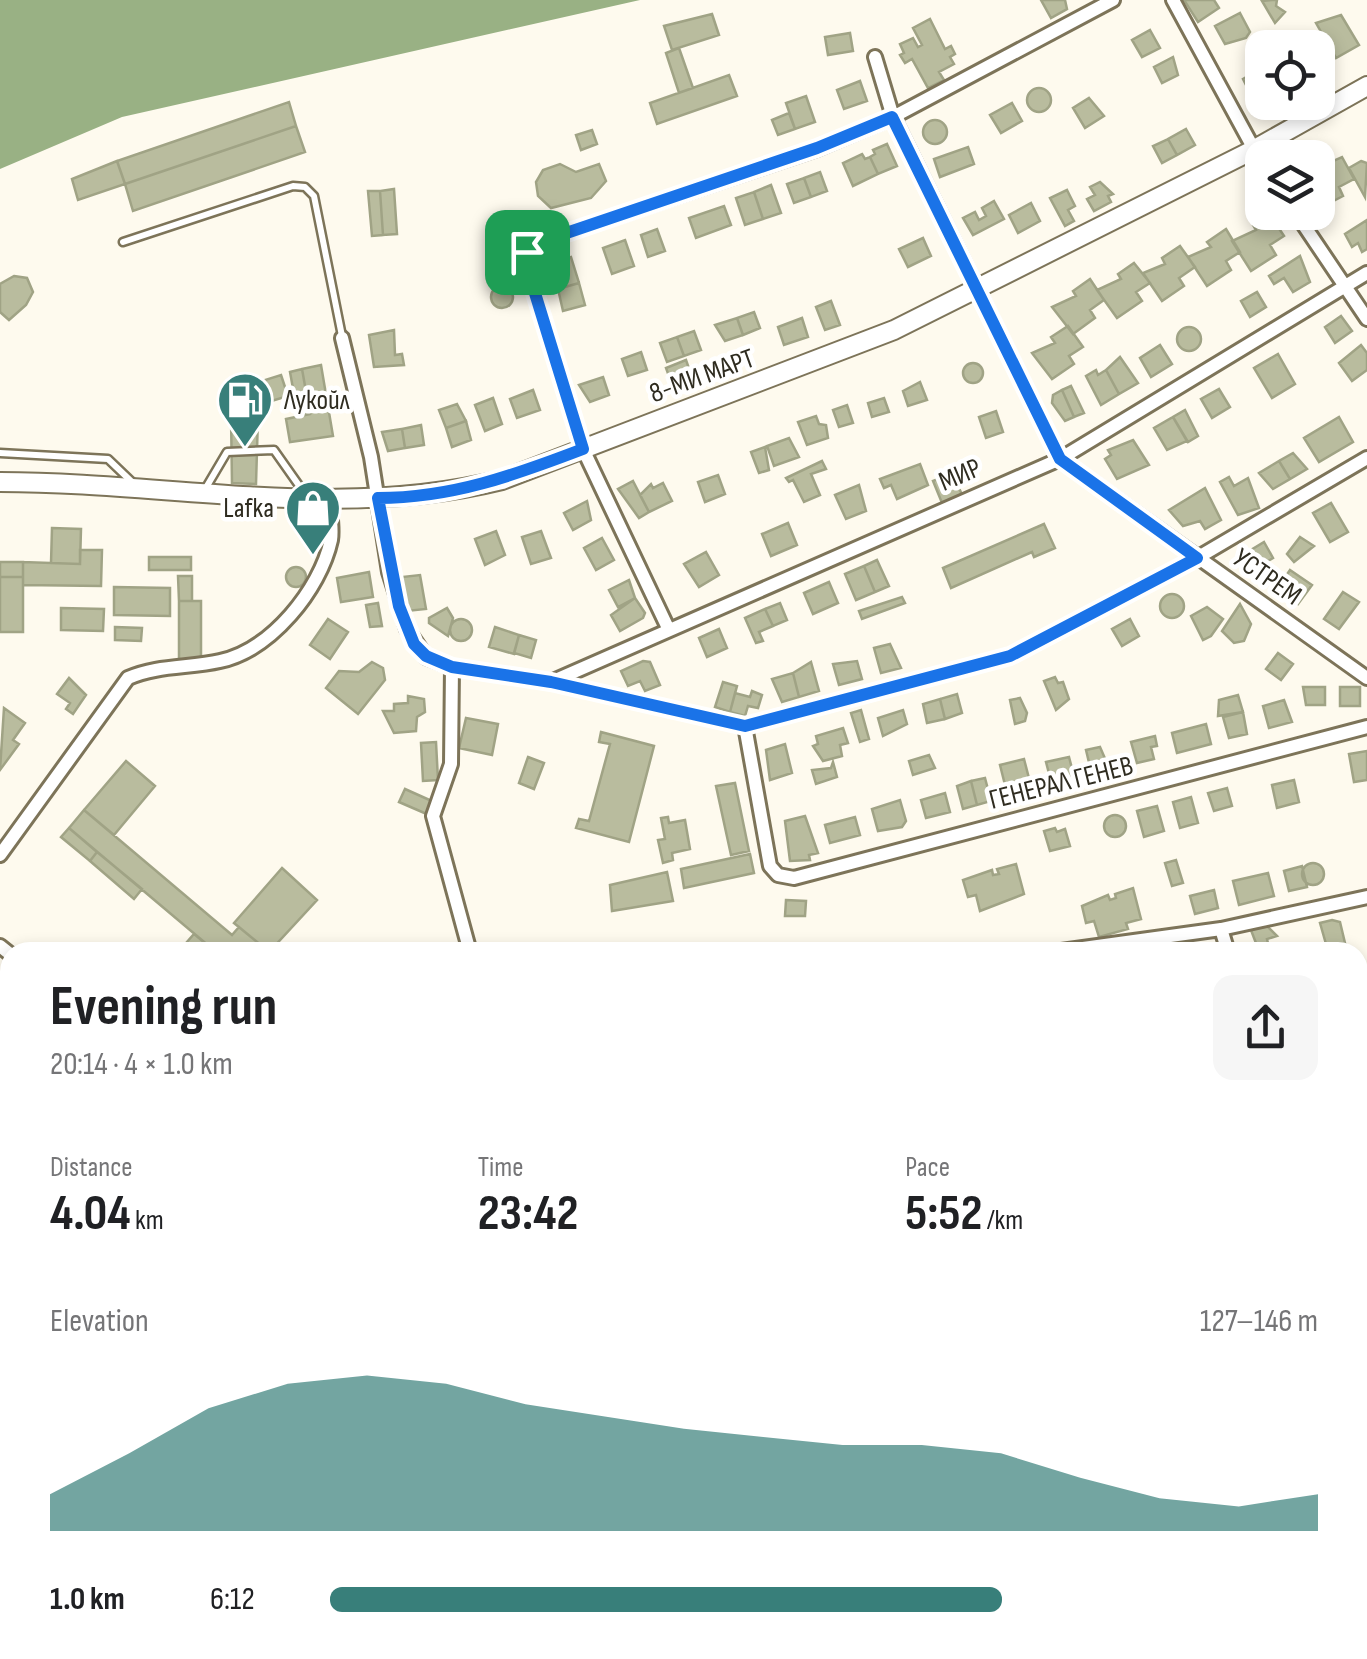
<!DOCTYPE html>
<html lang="en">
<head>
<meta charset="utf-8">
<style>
  body { margin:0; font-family:"Sofia Sans Condensed",sans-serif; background:#f6f6f6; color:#202124; height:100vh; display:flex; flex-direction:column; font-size:38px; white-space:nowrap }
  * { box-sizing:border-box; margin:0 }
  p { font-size:32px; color:#757577 }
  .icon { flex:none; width:55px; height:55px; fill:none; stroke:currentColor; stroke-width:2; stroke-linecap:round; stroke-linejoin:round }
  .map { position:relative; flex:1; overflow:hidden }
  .drawer { position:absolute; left:0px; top:942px; width:1368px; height:718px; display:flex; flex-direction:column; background:#fff; border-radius:30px 30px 0 0; box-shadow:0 5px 15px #0003 }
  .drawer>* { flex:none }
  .buttons { position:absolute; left:1245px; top:30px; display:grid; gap:20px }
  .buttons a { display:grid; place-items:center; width:90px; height:90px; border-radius:20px; background:#fff; box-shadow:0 5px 15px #0003; font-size:50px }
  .pin { position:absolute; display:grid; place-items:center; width:85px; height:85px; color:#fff; margin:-42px; border-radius:20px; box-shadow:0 5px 15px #0006 }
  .round { display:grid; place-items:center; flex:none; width:105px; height:105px; border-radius:20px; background:#f6f6f6 }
  .summary { display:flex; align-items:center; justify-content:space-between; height:170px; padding:0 50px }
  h1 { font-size:55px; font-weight:700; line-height:75px }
  .stats { display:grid; grid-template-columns:repeat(3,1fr); gap:15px; height:170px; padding:10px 50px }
  .stats div { display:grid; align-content:center }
  .stats b { font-size:50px; font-weight:700 }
  .stats small { font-size:28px; font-weight:400 }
  .stats p { font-size:28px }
  .chart { height:280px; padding:20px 50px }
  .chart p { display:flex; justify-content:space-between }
  .chart svg { width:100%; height:180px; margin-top:10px; fill:#387f7a; opacity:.7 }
  ul { padding:0 50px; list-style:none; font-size:32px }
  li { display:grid; grid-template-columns:160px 120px 1fr; align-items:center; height:75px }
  li i { height:25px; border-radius:12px; background:#387f7a }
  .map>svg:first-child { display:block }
  .water { fill:#99b184 }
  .building { fill:#b9bc9e; stroke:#a0a385; stroke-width:2.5 }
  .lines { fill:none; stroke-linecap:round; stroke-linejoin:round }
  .service-casing { stroke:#7d7459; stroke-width:11 }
  .minor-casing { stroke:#7d7459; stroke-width:18 }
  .secondary-casing { stroke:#7d7459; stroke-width:22 }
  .service { stroke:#fff; stroke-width:6 }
  .minor { stroke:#fff; stroke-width:12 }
  .secondary { stroke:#fff; stroke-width:18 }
  .route-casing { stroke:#fff; stroke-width:20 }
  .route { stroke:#1a73e8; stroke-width:12 }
  .labels { text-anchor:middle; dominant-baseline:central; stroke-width:9; stroke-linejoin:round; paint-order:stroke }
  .street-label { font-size:28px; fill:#2f2c20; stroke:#fff }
  .poi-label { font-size:28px; fill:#2f2c20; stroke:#fff; text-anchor:start }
</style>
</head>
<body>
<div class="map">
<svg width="1367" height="1659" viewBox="0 0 1367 1659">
  <rect width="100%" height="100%" fill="#fefaee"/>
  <path class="water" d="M0 0H640L122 117 0 169Z"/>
  <path class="building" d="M1041 0H1065L1067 9 1051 18Z
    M1184 0H1214L1219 8 1198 22Z
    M1272 0H1277L1276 6 1285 12 1275 23 1262 1Z
    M1240 13 1250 32 1246 38 1225 44 1215 26Z
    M712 14 719 35 672 50 664 26Z
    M1341 15 1359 45 1336 58 1316 23Z
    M930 19 945 49 951 46 955 54 950 57 954 64 939 72 944 80 928 88 912 59 905 63 900 55 904 53 900 44 913 38 918 47 922 45 913 28Z
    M1150 30 1160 48 1142 57 1132 40Z
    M850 33 853 51 828 55 825 37Z
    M679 48 693 88 679 93 666 53Z
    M1173 57 1178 75 1162 83 1154 67Z
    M1262 68V89L1251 95 1243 79Z
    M729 75 737 96 657 124 650 103Z
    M860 81 867 101 844 109 837 90Z
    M1027 100a12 12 0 1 1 24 0a12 12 0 1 1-24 0Z
    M806 96 815 122 795 129 786 103Z
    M1089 98 1104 116 1085 128 1073 108Z
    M289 102 296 126 125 184 117 161Z
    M1012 103 1022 121 1001 133 990 115Z
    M789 113 795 129 778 135 772 120Z
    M923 132a12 12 0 1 1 24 0a12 12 0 1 1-24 0Z
    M296 126 305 152 133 211 125 184Z
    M1186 129 1195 145 1177 155 1168 139Z
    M592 130 597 144 581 150 576 135Z
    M1168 139 1177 155 1162 163 1153 146Z
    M887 144 897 166 878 174 870 157 875 154 873 150Z
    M968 147 974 164 940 177 934 159Z
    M862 154 865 159 870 157 878 174 853 186 843 163Z
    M1342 157 1354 179 1339 187 1343 196 1318 209V174L1327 171 1324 165Z
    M117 161 125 184 78 200 72 179Z
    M1361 161 1367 163 1365 197 1349 168Z
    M560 164 576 172 599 164 606 181 591 198 551 208 538 196 536 182 543 170Z
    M820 172 827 191 811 197 804 178Z
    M804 178 811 197 794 203 787 184Z
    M1100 182 1113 194 1108 196 1111 202 1094 211 1087 199 1095 195 1090 187Z
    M771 185 781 213 763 219 754 192Z
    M394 189 397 234 383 235 380 191Z
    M1067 190 1075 206 1068 210 1074 221 1065 226 1050 198Z
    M368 191H380L383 235 372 236Z
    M754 192 763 219 745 225 736 198Z
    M994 201 1004 219 973 235 963 218 975 212 979 220 986 216 982 208Z
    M1031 203 1040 221 1018 233 1009 215Z
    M724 206 731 225 696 238 689 218Z
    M1270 215 1284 236 1270 245 1276 255 1251 271 1232 241 1256 230 1253 225Z
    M1367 220V249L1362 252 1358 243 1352 247 1345 234Z
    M657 229 665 251 648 257 641 235Z
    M1226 229 1240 252 1226 261 1231 270 1207 286 1188 257 1211 247 1207 242Z
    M923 238 931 256 908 267 899 249Z
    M625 240 634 266 612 274 603 248Z
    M1180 246 1195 267 1179 278 1184 286 1162 301 1143 273 1165 264 1162 258Z
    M1300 256 1310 282 1293 292 1284 278 1274 284 1269 276Z
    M571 257 579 283 558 289 550 263Z
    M1134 263 1150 283 1136 292 1142 301 1117 318 1097 290 1121 279 1118 274Z
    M14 276 27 278 33 292 26 305 9 320 0 312V284Z
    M1090 279 1104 300 1090 310 1095 318 1073 334 1052 307 1076 296 1073 291Z
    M579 283 585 305 563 311 558 289Z
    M491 297a11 11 0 1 1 22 0a11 11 0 1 1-22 0Z
    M1257 292 1266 307 1250 317 1241 301Z
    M831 301 840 325 825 330 816 307Z
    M754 312 760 328 743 335 737 318Z
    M1341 316 1352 331 1335 343 1325 327Z
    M737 318 743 335 725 341 715 325Z
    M802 318 808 337 784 345 778 327Z
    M1068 326 1083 347 1069 356 1074 364 1052 379 1032 353 1055 343 1051 337Z
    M1177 339a12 12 0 1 1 24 0a12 12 0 1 1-24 0Z
    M394 330 395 355 402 354 404 365 374 367 369 335Z
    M694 331 701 350 684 356 677 337Z
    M677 337 684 356 667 362 660 343Z
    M1160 345 1172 364 1151 377 1140 358Z
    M1361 345 1367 353V370L1352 381 1339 363Z
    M641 352 647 370 628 376 622 359Z
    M1278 354 1295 384 1272 398 1254 368Z
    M1120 357 1138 383 1119 394 1106 370Z
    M686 360 694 383 674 390 666 368Z
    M963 373a10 10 0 1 1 20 0a10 10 0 1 1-20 0Z
    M321 365 333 436 290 442 286 419 310 414 302 369Z
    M302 369 310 414 298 416 290 372Z
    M1096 370 1098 375 1106 370 1119 394 1101 405 1086 376Z
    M281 375 288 396 239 411 233 390Z
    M603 377 609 395 590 402 579 385Z
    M920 382 927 400 908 406 903 391Z
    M1071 386 1084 413 1074 417 1062 390Z
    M1219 389 1230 407 1212 418 1201 399Z
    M233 390 239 411 225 415 219 394Z
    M533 390 540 410 517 418 510 399Z
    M1062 390 1074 417 1065 421 1052 403 1053 395Z
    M493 398 502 424 485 431 475 405Z
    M884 398 889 412 872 417 868 403Z
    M457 404 466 421 446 428 439 410Z
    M847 405 853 423 839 427 833 410Z
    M1185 410 1198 436 1188 442 1173 417Z
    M996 411 1003 432 986 438 979 417Z
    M231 416 258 417 256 484 232 483Z
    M816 416 819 424 826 425 828 438 807 445 798 422Z
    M1173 417 1187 441 1167 450 1154 428Z
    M1339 417 1353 442 1319 462 1304 438Z
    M466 421 471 440 452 447 446 428Z
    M421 425 424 445 405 448 402 429Z
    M402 429 405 448 388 451 382 432Z
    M789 438 799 457 774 466 767 446Z
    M1133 440 1149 465 1117 479 1105 459 1111 455 1108 450Z
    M765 447 769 470 759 473 751 452Z
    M1293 453 1307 469 1290 479 1279 461Z
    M822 461 826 469 811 474 820 495 804 502 793 480 789 482 786 478Z
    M1279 461 1290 479 1273 489 1259 473Z
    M920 464 928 485 897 499 891 485 884 488 880 479Z
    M953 473 962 495 942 503 933 481Z
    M718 475 725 494 705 502 698 482Z
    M1229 477 1234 486 1248 478 1259 508 1238 515 1220 482Z
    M633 481 649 512 639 518 618 489Z
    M663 483 672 501 649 512 640 495 651 484 653 488Z
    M859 485 866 511 846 519 835 495Z
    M1205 488 1221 520 1205 529 1200 521 1183 526 1169 510Z
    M587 501 591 520 573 530 564 513Z
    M1331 503 1348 532 1330 542 1313 513Z
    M788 523 797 545 771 556 762 534Z
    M1044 524 1055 548 1034 557 1032 552 951 588 943 568Z
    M52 528 81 529 80 564 51 563Z
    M496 531 505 555 485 565 475 539Z
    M541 531 551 558 531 564 522 537Z
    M1300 537 1314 546 1294 562 1287 554Z
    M602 538 614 560 596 570 584 548Z
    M1264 542 1273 558 1255 569 1246 553Z
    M80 550H102L101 586 23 585V562L80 564Z
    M706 552 719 575 699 587 684 564Z
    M149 557H191V570H149Z
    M877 560 889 586 875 592 864 566Z
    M0 562H23V577H0Z
    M864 566 875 592 856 600 845 574Z
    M286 577a10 10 0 1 1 20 0a10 10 0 1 1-20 0Z
    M1290 570 1312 585 1298 604 1277 589Z
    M369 572 373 597 341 602 337 578Z
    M420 575 426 609 407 611 402 577Z
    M178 576H192V601H179Z
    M0 577H23V632H0Z
    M629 580 635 598 618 607 609 590Z
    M829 582 838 603 813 614 804 593Z
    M114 587 170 588V616L114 615Z
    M1343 592 1359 602 1339 629 1324 619Z
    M1160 606a12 12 0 1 1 24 0a12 12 0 1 1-24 0Z
    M902 597 905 603 862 619 859 611Z
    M635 598 645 613 643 618 620 631 611 615Z
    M179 601H201V659L179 660Z
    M378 603 382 626 370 627 366 605Z
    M780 603 787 620 773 626 765 609Z
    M1240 604 1251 624 1244 641 1234 643 1222 631Z
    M1207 607 1223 619 1211 636 1203 640 1191 616Z
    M61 608 104 609 103 631 61 630Z
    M447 608 453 618 448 636 429 623V618Z
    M765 609 773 626 759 632 763 641 756 643 745 618Z
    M450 630a11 11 0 1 1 22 0a11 11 0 1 1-22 0Z
    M328 619 348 632 330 659 310 645Z
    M1130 619 1139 636 1122 646 1112 629Z
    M115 627 142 628 141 641 115 640Z
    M495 627 519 635 514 654 489 647Z
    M719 629 727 648 707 657 699 638Z
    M519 635 536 640 531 658 514 653Z
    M890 644 901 668 881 673 874 648Z
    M1278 653 1293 664 1281 680 1266 669Z
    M643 661 650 662 660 685 645 691 640 681 628 686 621 671Z
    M857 661 862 679 839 685 833 664Z
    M372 662 383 668 385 680 358 714 326 688 339 671 359 672Z
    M811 662 819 691 799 697 793 673Z
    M793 673 799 697 782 702 772 679Z
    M1055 677 1058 683 1063 682 1069 699 1056 710 1044 681Z
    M69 678 86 695 73 714 66 709 70 703 57 694Z
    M723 682 737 686 730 712 715 707Z
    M1303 687H1325V705H1306Z
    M1340 687H1360V706H1340Z
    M752 691 762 695 758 708 748 706 745 716 730 712 735 693 750 697Z
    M957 694 962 713 945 719 940 699Z
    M1238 695 1243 712 1218 716 1219 700Z
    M408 696 424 699 425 712 417 717 416 731 394 733 383 711H394V704L408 703Z
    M1020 698 1027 713 1025 721 1015 724 1010 700Z
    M940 699 945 719 927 723 923 704Z
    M1284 700 1292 722 1269 728 1263 706Z
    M4 708 25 723 13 740 19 744 0 770Z
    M861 710 869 739 860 742 851 713Z
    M903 710 907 724 883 736 878 718Z
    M1243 712 1247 734 1229 738 1223 717Z
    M466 718 498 724 492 755 459 748Z
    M1206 724 1211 744 1177 753 1172 733Z
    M843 728 848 743 840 745 842 756 823 761 813 746 818 744 816 736Z
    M601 732 654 746 629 842 576 828 579 819 589 821 610 744 599 742Z
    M1155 736 1157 746 1151 747 1154 759 1137 763 1131 742Z
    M436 742 438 780 423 781 421 743Z
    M785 744 792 773 770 780 766 750Z
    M1100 747 1110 770 1092 775 1086 750Z
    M1367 751V780L1354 782 1349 754Z
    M929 755 935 768 913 775 909 761Z
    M528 757 544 763 534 789 519 783Z
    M1069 757 1075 780 1052 785 1046 762Z
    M1024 759 1032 790 1008 797 1000 765Z
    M126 761 155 786 114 835 84 810Z
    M833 762 837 777 816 784 812 770 831 768Z
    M985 778 991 801 977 805 971 781Z
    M1294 780 1299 802 1277 808 1272 785Z
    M971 781 977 805 963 809 957 786Z
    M735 783 749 851 731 855 716 786Z
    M1227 788 1232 806 1214 811 1208 793Z
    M405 789 434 802 429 815 399 802Z
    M945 793 950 812 926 818 921 800Z
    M1191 797 1198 823 1180 828 1173 802Z
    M900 800 906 821 902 827 878 831 872 809Z
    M1157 806 1164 831 1144 837 1137 811Z
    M84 810 232 935 239 927 269 952H216L69 828Z
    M1104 826a11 11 0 1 1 22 0a11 11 0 1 1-22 0Z
    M805 816 818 853 809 855 810 860 790 861 785 821Z
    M668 817 669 823 685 820 690 849 672 853 673 860 663 863 658 840 665 839 661 818Z
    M855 817 860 835 830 843 825 825Z
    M69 828 97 852 90 861 61 837Z
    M1055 828 1057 832 1065 829 1070 846 1050 851 1044 831Z
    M97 852 142 889 134 899 90 861Z
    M750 854 754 873 684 888 681 869Z
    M1176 860 1183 883 1172 886 1165 863Z
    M1302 874a11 11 0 1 1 22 0a11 11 0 1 1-22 0Z
    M1016 864 1024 894 980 911 976 895 968 897 963 880 992 870 993 875 999 874 997 869Z
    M1302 866 1307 887 1289 891 1284 871Z
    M282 868 317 900 269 952 234 923Z
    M667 872 673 901 612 911 610 885Z
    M1268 873 1274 896 1239 905 1233 881Z
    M1133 888 1141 919 1126 923 1128 929 1099 937 1094 921 1086 923 1082 906 1108 895 1110 900 1116 898 1115 894Z
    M1214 890 1218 908 1195 914 1190 896Z
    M786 900 806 901 805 916H785Z
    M1332 920 1340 922 1345 943 1326 944 1320 923Z
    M1267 926 1277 936 1267 939 1270 952 1259 951 1251 930Z
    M194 934 216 952H197L186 943Z
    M10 1046V1090H0V1047Z
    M824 1650H860L865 1657 831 1659Z"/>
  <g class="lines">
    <g class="service-casing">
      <path id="service" d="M123 242 293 186 305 187 314 196 342 336
        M0 453 108 459 133 483
        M204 491 227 452 274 450 305 494"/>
    </g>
    <g class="minor-casing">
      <path id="minor" d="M1173 0 1262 164
        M875 57 893 117 1060 459 1367 678
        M1295 212 1367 319
        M342 338 371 457 389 572 407 629 426 657 452 667 551 682 745 726 1010 656 1197 558 1367 458
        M668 628 583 449 526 263 534 244 817 149 893 117 1113 0
        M452 667 451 764 433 816 470 952
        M551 682 1060 459 1367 273
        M745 726 770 866 778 875 794 878 1367 727
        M0 855 128 678C157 665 190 668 220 661 271 650 320 590 331 540 333 528 330 513 329 501
        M1221 929 1228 952
        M0 946 10 954
        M1054 952 1221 929 1367 897
        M654 1650 655 1659
        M1275 1659 1276 1650"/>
    </g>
    <g class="secondary-casing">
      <path id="secondary" d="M0 482C168 482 336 521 502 480L894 330 1253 150 1367 86"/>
    </g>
    <use href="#service" class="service"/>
    <use href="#minor" class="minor"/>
    <use href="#secondary" class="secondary"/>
  </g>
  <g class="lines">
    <g class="route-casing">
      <path id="route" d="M892 117 1060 459 1197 558 1010 656 745 726 551 682 452 667 426 656 414 644 399 606 378 498C452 498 515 475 583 449L526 264 534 244 817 148Z"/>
    </g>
    <use href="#route" class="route"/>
  </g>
  <defs>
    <g id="fuel-pin" transform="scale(2.875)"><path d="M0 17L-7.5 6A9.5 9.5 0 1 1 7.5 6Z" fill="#387f7a" stroke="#fff"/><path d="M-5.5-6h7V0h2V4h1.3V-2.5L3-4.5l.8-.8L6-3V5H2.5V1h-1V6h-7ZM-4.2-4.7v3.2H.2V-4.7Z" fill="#fff"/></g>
    <g id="shop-pin" transform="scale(2.875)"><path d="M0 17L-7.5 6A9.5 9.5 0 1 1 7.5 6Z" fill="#387f7a" stroke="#fff"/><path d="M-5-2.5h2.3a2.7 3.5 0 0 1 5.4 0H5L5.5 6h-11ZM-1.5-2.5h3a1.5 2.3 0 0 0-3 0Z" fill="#fff"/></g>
  </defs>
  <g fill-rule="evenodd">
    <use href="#fuel-pin" x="245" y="400"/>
    <use href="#shop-pin" x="313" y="508"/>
  </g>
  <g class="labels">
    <g class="street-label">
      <text transform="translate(702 376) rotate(-20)">8-МИ МАРТ</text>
      <text transform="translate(960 475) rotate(-23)">МИР</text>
      <text transform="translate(1267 577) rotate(35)">УСТРЕМ</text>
      <text transform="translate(1061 783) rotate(-14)">ГЕНЕРАЛ ГЕНЕВ</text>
    </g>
    <g class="poi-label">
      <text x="284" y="400">Лукойл</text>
      <text x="274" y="508" text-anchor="end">Lafka</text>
    </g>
  </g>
</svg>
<div class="buttons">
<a><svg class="icon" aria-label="locate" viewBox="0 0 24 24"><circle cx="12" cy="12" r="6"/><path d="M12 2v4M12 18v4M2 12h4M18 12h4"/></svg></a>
<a><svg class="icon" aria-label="layers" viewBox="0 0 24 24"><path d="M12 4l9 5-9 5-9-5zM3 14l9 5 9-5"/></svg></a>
</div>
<div class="pin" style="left:527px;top:252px;background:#1e9e55"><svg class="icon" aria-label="arrive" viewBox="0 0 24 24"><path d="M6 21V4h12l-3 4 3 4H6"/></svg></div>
<section class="drawer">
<div class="summary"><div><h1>Evening run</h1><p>20:14 · 4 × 1.0 km</p></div><a class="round"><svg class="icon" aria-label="share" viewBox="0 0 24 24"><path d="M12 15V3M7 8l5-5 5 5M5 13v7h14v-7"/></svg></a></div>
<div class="stats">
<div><p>Distance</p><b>4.04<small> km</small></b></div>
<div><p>Time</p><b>23:42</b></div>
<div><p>Pace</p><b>5:52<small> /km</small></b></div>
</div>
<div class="chart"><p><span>Elevation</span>127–146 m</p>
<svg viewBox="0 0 160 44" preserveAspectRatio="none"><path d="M0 44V35L10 25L20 14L30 8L40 6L50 8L60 13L70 16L80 19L90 21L100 23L110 23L120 25L130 31L140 36L150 38L160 35V44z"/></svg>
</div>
<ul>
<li><b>1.0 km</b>6:12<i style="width:68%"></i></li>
</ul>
</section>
</div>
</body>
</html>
